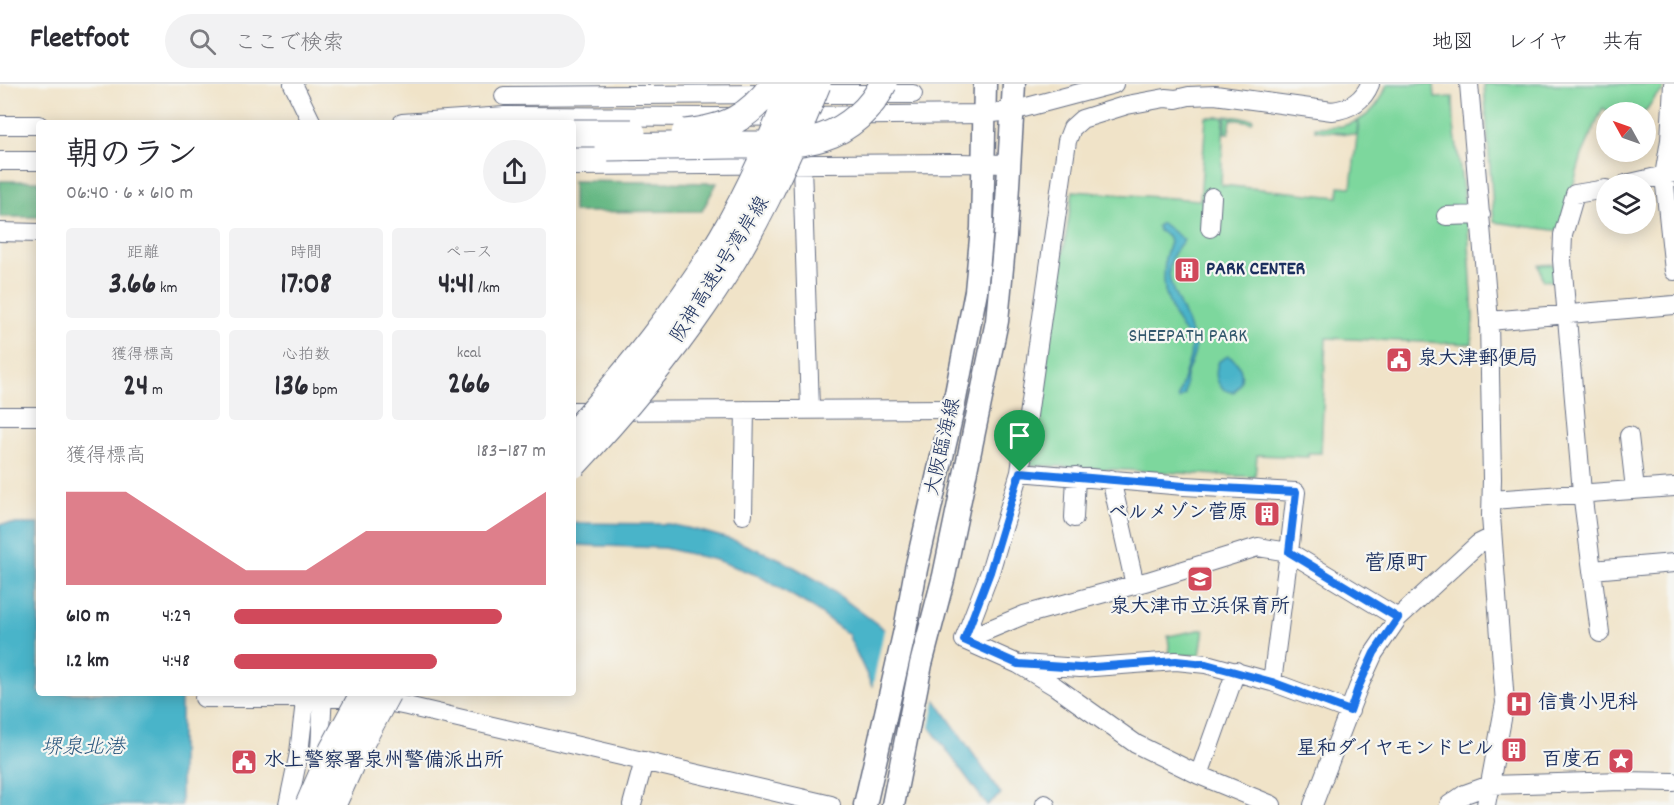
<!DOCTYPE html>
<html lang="ja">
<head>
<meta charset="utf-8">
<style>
  body { margin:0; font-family:Dekko,"Klee One",sans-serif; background:#f2f2f3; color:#2b2b33; height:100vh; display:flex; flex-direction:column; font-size:22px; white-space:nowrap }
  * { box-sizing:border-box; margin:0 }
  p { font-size:20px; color:#7c7c81 }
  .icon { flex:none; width:33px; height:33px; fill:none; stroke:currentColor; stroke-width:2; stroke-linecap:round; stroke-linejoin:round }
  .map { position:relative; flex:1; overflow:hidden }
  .details { position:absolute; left:36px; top:36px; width:540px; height:576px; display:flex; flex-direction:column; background:#fff; border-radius:6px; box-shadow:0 3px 15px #0003 }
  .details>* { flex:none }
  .needle { width:39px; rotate:310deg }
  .controls { position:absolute; left:1596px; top:18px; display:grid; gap:12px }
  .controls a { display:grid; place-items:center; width:60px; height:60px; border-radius:50%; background:#fff; box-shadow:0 3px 15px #0003; font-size:30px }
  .pin { position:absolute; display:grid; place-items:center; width:51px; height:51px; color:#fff; margin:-62px -26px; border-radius:50% 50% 50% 0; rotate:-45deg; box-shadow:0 0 6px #0007 }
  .pin .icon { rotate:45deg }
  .round { display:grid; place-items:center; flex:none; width:63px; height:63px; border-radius:32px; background:#f2f2f3 }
  .headline { display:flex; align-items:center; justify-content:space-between; height:102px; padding:0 30px }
  h1 { font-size:33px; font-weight:700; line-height:45px }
  .figures { display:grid; grid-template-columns:repeat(3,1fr); gap:9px; height:102px; padding:6px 30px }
  .figures div { display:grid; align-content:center; border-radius:6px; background:#f2f2f3; text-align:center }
  .figures b { font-size:30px; font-weight:700 }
  .figures small { font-size:16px; font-weight:400 }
  .figures p { font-size:16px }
  .chart { height:168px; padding:12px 30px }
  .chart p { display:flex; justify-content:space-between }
  .chart svg { width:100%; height:108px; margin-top:6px; fill:#d1495b; opacity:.7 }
  ul { padding:0 30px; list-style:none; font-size:20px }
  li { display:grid; grid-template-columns:96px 72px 1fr; align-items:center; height:45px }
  li i { height:15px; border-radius:8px; background:#d1495b }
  header { display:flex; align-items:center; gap:36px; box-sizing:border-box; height:84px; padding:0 30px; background:#fff; border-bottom:2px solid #e1e1e2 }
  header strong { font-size:28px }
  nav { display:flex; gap:33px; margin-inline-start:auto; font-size:21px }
  .search { width:420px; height:54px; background:#f2f2f3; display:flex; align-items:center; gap:15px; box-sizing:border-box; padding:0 21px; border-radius:33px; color:#7c7c81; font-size:22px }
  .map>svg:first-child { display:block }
  .green { fill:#7dd79d; stroke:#4c837e; stroke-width:1.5 }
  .forest { fill:#66b884; stroke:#407471; stroke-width:1.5 }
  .water { fill:#4ab4c9; stroke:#327294; stroke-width:1.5 }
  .pier { fill:#f0e3c8 }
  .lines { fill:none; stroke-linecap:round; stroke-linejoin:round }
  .minor-casing { stroke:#666e83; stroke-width:20 }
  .major-casing { stroke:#666e83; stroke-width:25 }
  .highway-casing { stroke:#666e83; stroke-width:29 }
  .minor { stroke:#fff; stroke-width:18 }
  .major { stroke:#fff; stroke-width:22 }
  .highway { stroke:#fff; stroke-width:27 }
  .highway-bridge-casing { stroke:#666e83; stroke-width:29; stroke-linecap:butt }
  .highway-bridge { stroke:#fff; stroke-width:27 }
  .route-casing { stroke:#fff; stroke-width:12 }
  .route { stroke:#1a73e8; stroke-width:8 }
  .labels { text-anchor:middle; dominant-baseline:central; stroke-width:4.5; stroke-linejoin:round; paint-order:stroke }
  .street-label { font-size:20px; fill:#1b2f5e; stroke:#f6f6f2 }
  .poi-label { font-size:20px; font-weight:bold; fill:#1b2f5e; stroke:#f6f6f2; text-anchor:start }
  .park-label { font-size:20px; fill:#34596e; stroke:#f6f6f2 }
  .neighbourhood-label { font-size:21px; font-weight:bold; fill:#1b2f5e; stroke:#f6f6f2 }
  .water-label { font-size:21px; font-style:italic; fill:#29577e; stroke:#f6f6f2 }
</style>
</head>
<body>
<header>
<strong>Fleetfoot</strong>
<div class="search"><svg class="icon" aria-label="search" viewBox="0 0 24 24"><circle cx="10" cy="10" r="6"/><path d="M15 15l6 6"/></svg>ここで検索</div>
<nav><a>地図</a><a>レイヤ</a><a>共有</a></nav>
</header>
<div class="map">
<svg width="1674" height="721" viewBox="0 0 1674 721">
  <rect width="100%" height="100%" fill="#f6f6f2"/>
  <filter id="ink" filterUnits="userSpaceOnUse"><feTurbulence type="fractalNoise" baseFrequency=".0167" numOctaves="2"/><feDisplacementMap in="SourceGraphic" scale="12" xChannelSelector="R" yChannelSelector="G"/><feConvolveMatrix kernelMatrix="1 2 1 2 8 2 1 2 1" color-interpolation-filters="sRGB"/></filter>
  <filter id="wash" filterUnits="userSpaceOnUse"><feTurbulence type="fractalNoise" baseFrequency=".008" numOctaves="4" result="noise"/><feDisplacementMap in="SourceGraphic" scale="24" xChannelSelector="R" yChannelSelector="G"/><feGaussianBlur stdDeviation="1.35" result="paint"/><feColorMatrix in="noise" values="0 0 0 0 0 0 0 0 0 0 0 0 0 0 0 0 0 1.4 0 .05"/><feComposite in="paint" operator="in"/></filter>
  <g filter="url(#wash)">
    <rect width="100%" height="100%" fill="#f0e3c8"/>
    <path class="green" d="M1387 0H1434L1435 14 1453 13 1454 42 1468 142 1473 232 1472 260 1326 254 1321 369H1308V373L1257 371 1255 393 1030 381 1073 107 1200 116 1206 33H1224L1221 101 1338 113 1339 102 1351 103 1359 36C1374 28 1382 16 1387 0Z
      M1484 0H1664L1663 7 1656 12 1645 28H1609L1603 24 1582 71 1560 147 1494 138Z
      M1226 32 1253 35 1252 38 1231 35 1229 49H1225Z
      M1358 37 1357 51 1315 46V43L1342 42Z
      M1560 180V198L1543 196 1539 181Z
      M1204 545 1200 571 1170 572 1168 552Z"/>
    <path class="forest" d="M0 97H39V133H0Z
      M573 97 717 99 702 127 573 128Z"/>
    <path class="water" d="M1162 139 1184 156C1152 190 1180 212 1190 246 1192 252 1194 258 1195 264 1195 274 1189 282 1186 291 1185 297 1186 303 1185 310L1179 315 1178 313 1190 273 1191 263 1188 252 1181 244 1172 227 1165 207 1164 195 1165 174 1170 158 1168 152 1159 147 1157 142Z
      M1228 272C1243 279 1246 296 1234 308 1217 308 1213 291 1219 277Z
      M573 439 669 440 701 447 736 457 780 475 822 499 889 549 1001 710 987 721 906 611 872 602 850 555 849 551 810 522 759 492 716 476 664 464 573 461Z
      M0 440H39V609H181V721H0Z"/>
    <path class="pier" d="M885 542 892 547 910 574V576L912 577 936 612 929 648 903 613 872 605Z"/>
  </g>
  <g filter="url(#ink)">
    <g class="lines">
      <g class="minor-casing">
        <path id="minor" d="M293 0 312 39
          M1469 0 1489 237 1492 395 1491 432 1505 619 1486 721
          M1673 0 1670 56 1664 92 1674 187
          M803 10H913
          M504 12 769 10
          M402 39 505 32 717 33 983 30 1012 27 1114 0
          M0 41H39
          M0 77H39
          M802 81 810 325
          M573 82 957 79 1009 80
          M1626 100 1674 89
          M1446 132 1481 131
          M1210 144 1212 113
          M0 148 39 149
          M1489 237 1674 221
          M573 327 953 325
          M0 332H39
          M1629 352 1635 405
          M1020 388 1184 402 1296 408 1289 468 1272 598
          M1111 395 1135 501
          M1492 416 1674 403
          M743 431 745 326
          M1074 434 1076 392
          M1592 486 1674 479
          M1600 549 1582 408 1562 176 1563 151 1575 110 1606 105
          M964 556 990 488 1020 388 1067 57 1072 44 1082 35 1127 21 1165 14 1176 15 1189 12 1215 11 1332 27C1350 25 1363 17 1370 0
          M964 556 1024 531 1148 497 1258 463 1289 468 1398 534
          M964 556 1018 580 1056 603 1136 660 1199 691 1272 721
          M1021 580 1080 584 1176 577 1206 580 1272 598 1350 627
          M204 614H344L372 615 407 622 831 721
          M319 685 323 609
          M1199 691 1236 587
          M1045 720 1046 721
          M288 721 299 669 306 609
          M632 721 644 677
          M1313 721 1358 604 1374 569 1398 534 1478 460 1492 453
          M1449 721 1465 710 1490 701 1622 697 1674 698"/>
      </g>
      <g class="major-casing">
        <path id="major" d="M865 721 905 546 916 485 953 325 976 207 982 144 985 0
          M893 721 921 580 944 492 997 237 1005 152 1014 0"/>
      </g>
      <g class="highway-casing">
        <path id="highway" d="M573 66 608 63"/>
      </g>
      <use href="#minor" class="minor"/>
      <use href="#major" class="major"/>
      <use href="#highway" class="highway"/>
      <g class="highway-bridge-casing">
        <path id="highway-bridge" d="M573 49H632
          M685 49C728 44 748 34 774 0
          M608 63C649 62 691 62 732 61 760 61 796 62 823 53 848 45 872 24 883 0
          M573 351C627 288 680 225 722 154 751 105 773 53 794 0
          M573 381C620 331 664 279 703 222 751 154 786 77 817 0
          M309 721 333 666 364 609
          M332 721 357 665 387 609"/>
      </g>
      <use href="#highway-bridge" class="highway-bridge"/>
    </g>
  </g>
  <g class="lines" filter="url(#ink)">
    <g class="route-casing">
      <path id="route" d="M1020 388 1184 402 1296 408 1289 468 1398 534 1374 569 1358 604 1350 627 1272 598 1206 580 1176 577 1080 584 1018 580 964 556 990 488Z"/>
    </g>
    <use href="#route" class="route"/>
  </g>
  <defs>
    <g id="building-square" transform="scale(1.35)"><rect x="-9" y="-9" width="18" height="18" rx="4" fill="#d1495b" stroke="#f6f6f2"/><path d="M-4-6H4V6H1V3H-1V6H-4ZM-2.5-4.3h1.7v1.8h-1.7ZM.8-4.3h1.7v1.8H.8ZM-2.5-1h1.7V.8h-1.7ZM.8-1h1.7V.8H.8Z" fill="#fff"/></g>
    <g id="civic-square" transform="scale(1.35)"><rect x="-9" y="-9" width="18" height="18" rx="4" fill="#d1495b" stroke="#f6f6f2"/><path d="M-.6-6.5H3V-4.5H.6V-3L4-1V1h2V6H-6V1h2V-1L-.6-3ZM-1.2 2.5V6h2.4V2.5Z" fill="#fff"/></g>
    <g id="school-square" transform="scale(1.35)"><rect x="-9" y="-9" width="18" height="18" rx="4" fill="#d1495b" stroke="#f6f6f2"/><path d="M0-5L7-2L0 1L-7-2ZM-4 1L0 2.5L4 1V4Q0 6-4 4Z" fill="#fff"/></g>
    <g id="hospital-square" transform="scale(1.35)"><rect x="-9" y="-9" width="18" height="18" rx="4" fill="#d1495b" stroke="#f6f6f2"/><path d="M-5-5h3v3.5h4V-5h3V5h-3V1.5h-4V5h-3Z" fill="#fff"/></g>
    <g id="sight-square" transform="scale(1.35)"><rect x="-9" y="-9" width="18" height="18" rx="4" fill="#d1495b" stroke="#f6f6f2"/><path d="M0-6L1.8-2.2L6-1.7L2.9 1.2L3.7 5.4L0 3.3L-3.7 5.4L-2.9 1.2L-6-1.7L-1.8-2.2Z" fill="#fff"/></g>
  </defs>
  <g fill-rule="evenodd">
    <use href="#building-square" x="1187" y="186"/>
    <use href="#civic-square" x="1399" y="276"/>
    <use href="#building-square" x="1267" y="430"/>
    <use href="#school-square" x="1200" y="495"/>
    <use href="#hospital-square" x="1519" y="620"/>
    <use href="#building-square" x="1514" y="666"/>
    <use href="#sight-square" x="1621" y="677"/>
    <use href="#civic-square" x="244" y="678"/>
  </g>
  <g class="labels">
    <g class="street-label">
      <text transform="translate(721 186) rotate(-58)">阪神高速4号湾岸線</text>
      <text transform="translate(944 363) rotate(-77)">大阪臨海線</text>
    </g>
    <g class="poi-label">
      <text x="1206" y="186">PARK CENTER</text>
      <text x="1418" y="276">泉大津郵便局</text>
      <text x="1248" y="430" text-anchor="end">ベルメゾン菅原</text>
      <text x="1200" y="524" text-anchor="middle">泉大津市立浜保育所</text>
      <text x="1538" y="620">信貴小児科</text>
      <text x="1494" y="666" text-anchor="end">星和ダイヤモンドビル</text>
      <text x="1602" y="677" text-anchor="end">百度石</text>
      <text x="264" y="678">水上警察署泉州警備派出所</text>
    </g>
    <g class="park-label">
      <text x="1188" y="253">SHEEPATH PARK</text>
    </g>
    <g class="neighbourhood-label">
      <text x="1396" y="481">菅原町</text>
    </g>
    <g class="water-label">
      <text x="83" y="665">堺泉北港</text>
    </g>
  </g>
</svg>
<div class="controls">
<a><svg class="needle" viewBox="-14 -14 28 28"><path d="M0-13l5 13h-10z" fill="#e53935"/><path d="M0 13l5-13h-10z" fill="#7c7c81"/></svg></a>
<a><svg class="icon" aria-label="layers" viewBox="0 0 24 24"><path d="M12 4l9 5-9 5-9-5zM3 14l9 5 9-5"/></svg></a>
</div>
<div class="pin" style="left:1020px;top:388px;background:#1e9e55"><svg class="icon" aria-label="arrive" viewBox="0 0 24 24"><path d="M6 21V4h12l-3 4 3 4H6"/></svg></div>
<section class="details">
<div class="headline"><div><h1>朝のラン</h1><p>06:40 · 6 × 610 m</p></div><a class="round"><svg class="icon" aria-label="share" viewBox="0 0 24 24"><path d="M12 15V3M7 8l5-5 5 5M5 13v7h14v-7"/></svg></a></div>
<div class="figures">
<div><p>距離</p><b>3.66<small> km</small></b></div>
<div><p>時間</p><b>17:08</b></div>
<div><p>ペース</p><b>4:41<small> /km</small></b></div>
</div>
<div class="figures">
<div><p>獲得標高</p><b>24<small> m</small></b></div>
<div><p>心拍数</p><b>136<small> bpm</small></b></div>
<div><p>kcal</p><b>266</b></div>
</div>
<div class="chart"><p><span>獲得標高</span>183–187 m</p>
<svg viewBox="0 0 160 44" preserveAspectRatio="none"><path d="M0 44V6L10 6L20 6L30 14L40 22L50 30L60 38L70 38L80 38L90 30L100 22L110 22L120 22L130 22L140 22L150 14L160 6V44z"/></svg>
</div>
<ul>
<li><b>610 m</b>4:29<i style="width:86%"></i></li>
<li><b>1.2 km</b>4:48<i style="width:65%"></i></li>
</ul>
</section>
</div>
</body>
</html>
